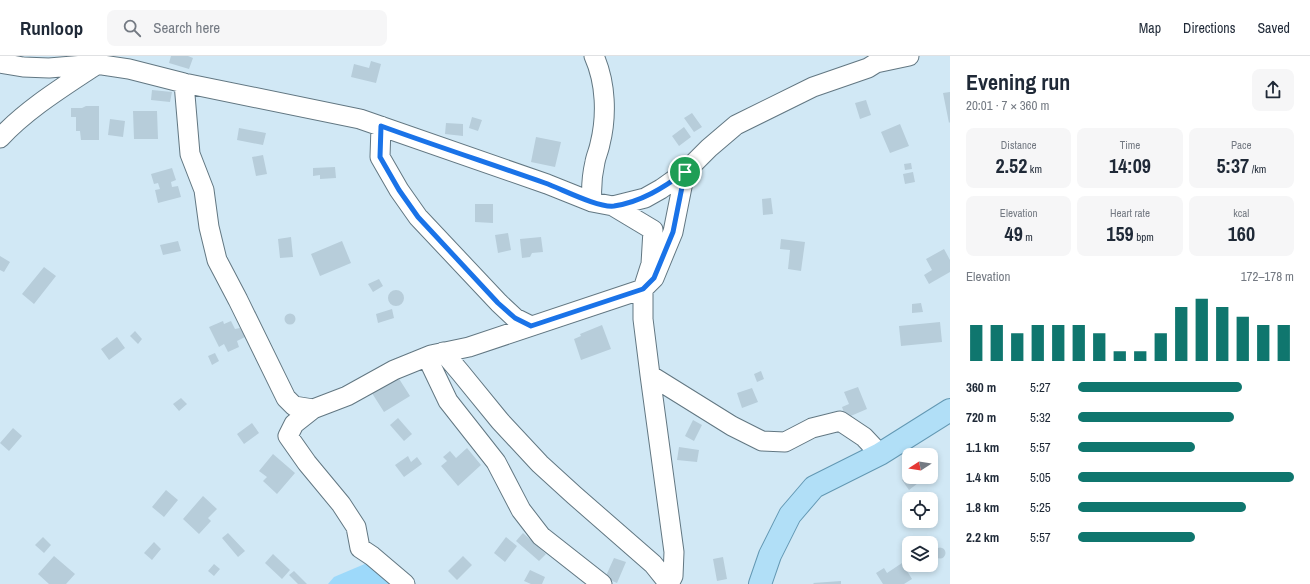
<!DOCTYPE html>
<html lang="en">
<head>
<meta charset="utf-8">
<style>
  body { margin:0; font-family:"Archivo Narrow",sans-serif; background:#f6f6f7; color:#1f2937; height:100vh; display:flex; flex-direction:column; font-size:15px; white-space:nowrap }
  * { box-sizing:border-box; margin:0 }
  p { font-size:13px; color:#747a83 }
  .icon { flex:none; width:22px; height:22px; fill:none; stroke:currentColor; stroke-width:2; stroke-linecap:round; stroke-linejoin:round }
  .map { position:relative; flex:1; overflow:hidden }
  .sheet { display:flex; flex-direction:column; background:#fff; width:360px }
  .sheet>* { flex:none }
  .needle { width:26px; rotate:258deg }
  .controls { position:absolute; left:902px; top:392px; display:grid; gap:8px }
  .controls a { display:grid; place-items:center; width:36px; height:36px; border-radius:8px; background:#fff; box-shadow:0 2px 6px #0003; font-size:20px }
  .pin { position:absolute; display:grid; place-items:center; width:34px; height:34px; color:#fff; margin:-17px; border:2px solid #fff; border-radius:50%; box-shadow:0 1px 4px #0007 }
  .round { display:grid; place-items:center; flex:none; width:42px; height:42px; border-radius:8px; background:#f6f6f7 }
  .summary { display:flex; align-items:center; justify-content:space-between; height:68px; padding:0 16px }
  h1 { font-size:22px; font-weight:700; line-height:30px }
  .figures { display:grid; grid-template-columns:repeat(3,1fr); gap:6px; height:68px; padding:4px 16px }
  .figures div { display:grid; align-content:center; border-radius:8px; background:#f6f6f7; text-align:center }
  .figures b { font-size:20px; font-weight:700 }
  .figures small { font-size:11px; font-weight:400 }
  .figures p { font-size:11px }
  .chart { height:112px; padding:8px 16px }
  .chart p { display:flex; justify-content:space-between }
  .chart svg { width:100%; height:72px; margin-top:4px; stroke:#0f766e; stroke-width:6 }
  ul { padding:0 16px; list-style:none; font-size:13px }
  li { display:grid; grid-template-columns:64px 48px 1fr; align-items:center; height:30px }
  li i { height:10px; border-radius:5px; background:#0f766e }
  header { display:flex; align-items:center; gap:24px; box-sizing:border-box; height:56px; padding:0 20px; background:#fff; border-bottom:1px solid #e0e1e3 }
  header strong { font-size:19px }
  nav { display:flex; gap:22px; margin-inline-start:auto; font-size:14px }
  .search { width:280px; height:36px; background:#f6f6f7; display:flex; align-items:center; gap:10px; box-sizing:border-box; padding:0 14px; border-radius:8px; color:#747a83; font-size:15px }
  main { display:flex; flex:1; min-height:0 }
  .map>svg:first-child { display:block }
  .green { fill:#9dd9fa }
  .building { fill:#b7cdda }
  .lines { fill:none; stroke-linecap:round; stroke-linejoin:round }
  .minor-casing { stroke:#627782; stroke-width:21 }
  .major-casing { stroke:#6398b3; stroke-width:24 }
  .minor { stroke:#fff; stroke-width:19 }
  .major { stroke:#b1dff7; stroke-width:22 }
  .route-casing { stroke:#fff; stroke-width:8 }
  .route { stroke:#1a73e8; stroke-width:5 }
</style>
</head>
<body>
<header>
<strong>Runloop</strong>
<div class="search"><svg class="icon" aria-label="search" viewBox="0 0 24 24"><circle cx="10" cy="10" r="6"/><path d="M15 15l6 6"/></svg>Search here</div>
<nav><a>Map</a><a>Directions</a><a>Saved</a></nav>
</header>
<main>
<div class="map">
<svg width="950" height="528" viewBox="0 0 950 528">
  <rect width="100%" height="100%" fill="#d1e8f5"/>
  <path class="green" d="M367 507 393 528H328L334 521Z"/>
  <path class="building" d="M171 0H188L193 2 189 13 169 7Z
    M371 5 381 8 376 27 351 21 354 8 369 12Z
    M152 34 172 36 170 46 151 44Z
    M950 36V66L949 67 943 37Z
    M866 44 871 59 860 63 855 47Z
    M86 50H99V84H81L80 75H76V61H71V52H82Z
    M133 55H157L158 83H134Z
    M692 57 702 71 694 76 684 62Z
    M472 61 482 64 478 75 469 72Z
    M110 63 125 65 123 81 108 79Z
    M446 67 463 68V80L445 78Z
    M900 68 909 90 890 97 881 76Z
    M684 71 691 81 679 90 672 80Z
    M239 72 266 77 263 89 237 84Z
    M536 81 561 86 555 111 531 106Z
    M263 99 267 118 256 120 252 101Z
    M911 107 912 113 905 114 904 108Z
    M335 111 336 122 320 123V119L313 120V112Z
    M172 112 176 124 171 126 172 131 178 130 181 141 158 147 155 134 160 133 158 127 154 128 151 118Z
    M913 116 915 126 905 128 903 118Z
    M771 142 773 158 763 159 762 143Z
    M475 148H493V167L475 166Z
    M508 177 511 194 498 197 495 179Z
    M291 181 293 201 280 202 278 183Z
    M541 181 543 196 532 197 530 201 522 202 520 183Z
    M781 183 805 186 801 215 788 213 790 194 780 193Z
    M178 185 181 195 163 199 160 189Z
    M342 185 351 207 320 220 311 198Z
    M944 193 950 204V216L929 228 924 219 932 214 926 203Z
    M0 200 10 206 4 216 0 214Z
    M44 211 56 220 34 248 22 238Z
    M379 223 383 230 373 236 368 228Z
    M388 242a8 8 0 1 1 16 0a8 8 0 1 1-16 0Z
    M921 247 923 256 912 257V248Z
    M392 253 394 262 378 267 376 258Z
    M284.5 263a5.5 5.5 0 1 1 11 0a5.5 5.5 0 1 1-11 0Z
    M223 265 224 268 231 265 235 273 240 272 245 281 237 285 239 291 228 296 224 288 219 291 209 271Z
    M940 266 942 286 901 290 899 270Z
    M602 269 611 293 581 304 574 283 581 280 580 278Z
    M135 275 142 283 138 288 130 280Z
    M117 281 125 292 109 304 101 293Z
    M215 297 219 305 212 309 208 300Z
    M761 315 764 323 757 326 754 318Z
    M396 318 410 340 384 356 370 334Z
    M858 331 867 353 846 362 842 351 849 348 844 336Z
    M752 332 758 346 742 352 737 337Z
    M181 342 187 348 179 355 173 348Z
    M398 362 412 378 404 385 390 369Z
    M693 364 702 369 694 385 685 380Z
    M252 367 259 377 244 388 237 378Z
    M13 372 22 380 9 395 0 387Z
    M679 391 699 394 697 406 677 404Z
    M467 392 481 409 458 430 441 410 447 405 443 401 450 395 456 402Z
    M273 398 295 417 277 438 263 425 267 421 259 415Z
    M408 400 411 406 417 401 422 408 404 421 395 409Z
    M909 418V421H920L922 424 909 434 902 424Z
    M166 434 178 444 164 461 152 451Z
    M203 440 217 453 208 462 211 465 199 478 183 463Z
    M228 477 245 495 238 501 222 482Z
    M523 477 546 498 539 505 516 485Z
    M43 481 51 489 44 497 35 489Z
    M506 481 517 490 505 506 494 497Z
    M154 486 161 493 152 504 144 497Z
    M934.5 497a5.5 5.5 0 1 1 11 0a5.5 5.5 0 1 1-11 0Z
    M273 498 290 514 282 523 265 507Z
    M54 500 75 518 66 528H49L38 518Z
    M463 500 472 509 457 524 448 515Z
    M723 501 727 523 717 525 713 503Z
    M614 502 626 506 617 527 605 522Z
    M902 507 912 523 904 528H883L876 517 884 512 887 517Z
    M214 508 220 513 214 520 208 515Z
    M530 514 545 521 542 528H531L524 525Z
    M294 515 307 528H298L289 519Z
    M841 525V528H814L813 527Z"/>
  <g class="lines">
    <g class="minor-casing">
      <path id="minor" d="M0 7 23 11 49 12 96 8 129 13 184 27 360 63 547 128 592 146 613 150 645 142 661 133 685 116 709 92 736 69 813 31 868 12 876 7 909 0
        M184 27 190 98 204 134 209 171 217 204 238 244 286 342 294 350 313 353
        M381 70 380 101 399 134 418 161 499 247 515 262 531 270
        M0 82C27 53 63 31 96 9
        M592 146C591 133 592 119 595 106 596 100 599 94 600 88 607 60 606 27 594 0
        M443 296 460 316 500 365 540 408 574 439 653 508 669 528
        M427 301 448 345 496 406 521 454 541 480 602 528
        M650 319 732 370 762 385 785 386 812 372 840 365 864 381 880 398
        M405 528 372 500 360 492 356 471 341 448 307 407 288 380 294 368 313 353 347 340 394 314 431 299 469 291 643 233 651 208 653 174 613 150
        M669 528 673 520 674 496 650 319 643 263V233L654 222 673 176 685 116"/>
    </g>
    <g class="major-casing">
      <path id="major" d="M760 528 770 499 790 459 814 431 880 398 950 354"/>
    </g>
    <use href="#minor" class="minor"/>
    <use href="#major" class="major"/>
  </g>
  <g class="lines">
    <g class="route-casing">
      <path id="route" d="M381 70C436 90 491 108 545 127 562 133 598 152 614 150 641 146 663 132 685 116L673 176 654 222 643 233 531 270 515 262 498 247 418 161 399 134 380 101Z"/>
    </g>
    <use href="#route" class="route"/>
  </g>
</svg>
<div class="controls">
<a><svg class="needle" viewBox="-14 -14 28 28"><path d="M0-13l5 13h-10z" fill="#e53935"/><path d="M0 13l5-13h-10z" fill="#747a83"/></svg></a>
<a><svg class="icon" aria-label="locate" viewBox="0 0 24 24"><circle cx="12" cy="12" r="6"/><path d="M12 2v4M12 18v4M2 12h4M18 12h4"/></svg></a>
<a><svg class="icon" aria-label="layers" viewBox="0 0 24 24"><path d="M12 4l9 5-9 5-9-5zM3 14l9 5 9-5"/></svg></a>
</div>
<div class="pin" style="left:685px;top:116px;background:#1e9e55"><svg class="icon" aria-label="arrive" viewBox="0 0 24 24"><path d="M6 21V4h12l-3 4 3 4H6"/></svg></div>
</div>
<section class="sheet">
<div class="summary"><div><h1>Evening run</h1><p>20:01 · 7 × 360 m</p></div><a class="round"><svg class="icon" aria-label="share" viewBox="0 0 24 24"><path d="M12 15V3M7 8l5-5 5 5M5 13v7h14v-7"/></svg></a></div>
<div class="figures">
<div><p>Distance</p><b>2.52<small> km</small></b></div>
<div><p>Time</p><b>14:09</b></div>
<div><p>Pace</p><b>5:37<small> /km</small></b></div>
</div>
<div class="figures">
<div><p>Elevation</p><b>49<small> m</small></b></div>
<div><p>Heart rate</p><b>159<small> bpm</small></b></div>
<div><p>kcal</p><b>160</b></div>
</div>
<div class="chart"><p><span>Elevation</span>172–178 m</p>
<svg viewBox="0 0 160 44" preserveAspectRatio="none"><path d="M5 44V22M15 44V22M25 44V27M35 44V22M45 44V22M55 44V22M65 44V27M75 44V38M85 44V38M95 44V27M105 44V11M115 44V6M125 44V11M135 44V17M145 44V22M155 44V22"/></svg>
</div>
<ul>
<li><b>360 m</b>5:27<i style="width:76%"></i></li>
<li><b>720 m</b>5:32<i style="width:72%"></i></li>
<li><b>1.1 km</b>5:57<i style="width:54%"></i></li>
<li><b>1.4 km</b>5:05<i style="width:100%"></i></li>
<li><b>1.8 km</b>5:25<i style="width:78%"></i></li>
<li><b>2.2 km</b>5:57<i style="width:54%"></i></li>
</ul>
</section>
</main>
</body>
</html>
